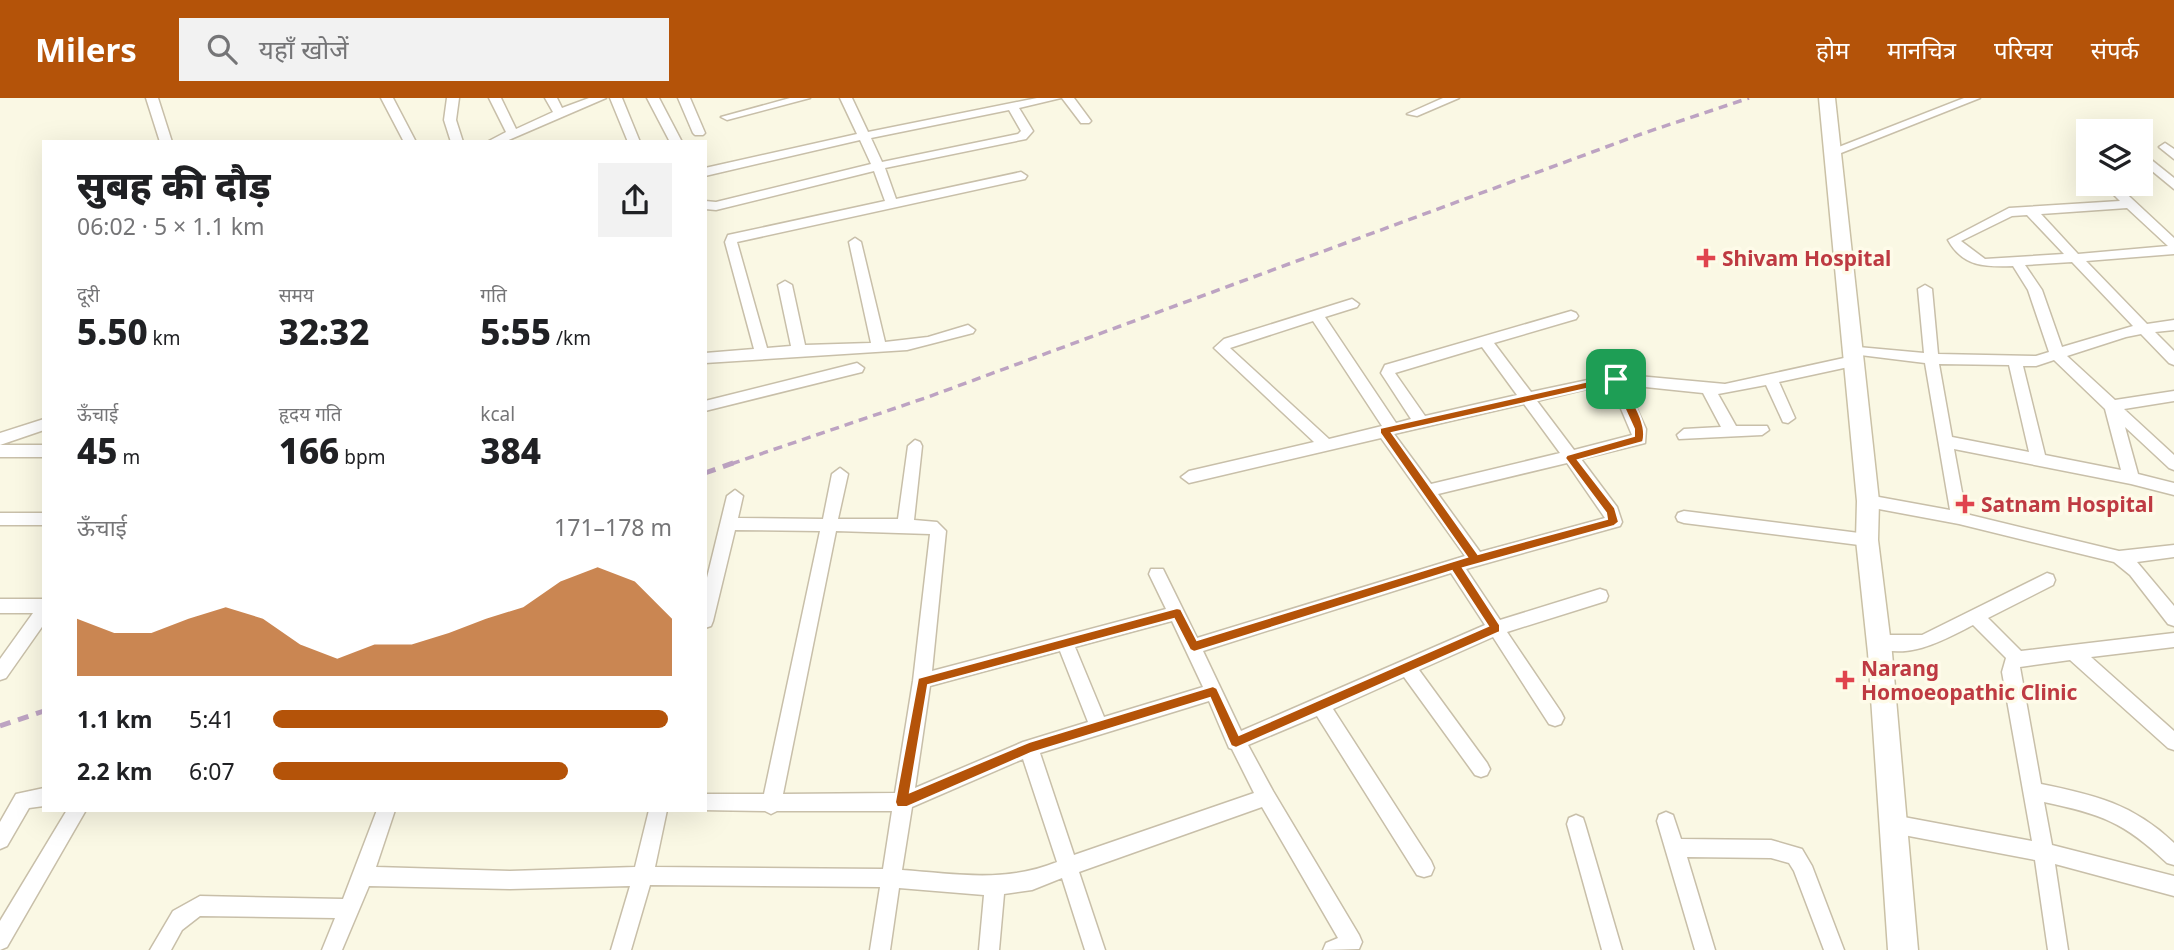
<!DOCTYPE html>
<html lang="hi">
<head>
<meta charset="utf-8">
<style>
  body { margin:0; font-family:"Noto Sans","Noto Sans Devanagari",sans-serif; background:#f2f2f2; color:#202124; height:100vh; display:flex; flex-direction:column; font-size:26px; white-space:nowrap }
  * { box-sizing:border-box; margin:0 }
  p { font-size:23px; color:#757577 }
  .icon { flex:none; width:38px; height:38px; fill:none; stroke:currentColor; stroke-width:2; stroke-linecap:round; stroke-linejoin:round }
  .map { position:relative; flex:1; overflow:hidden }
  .sheet { position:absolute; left:42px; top:42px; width:665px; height:672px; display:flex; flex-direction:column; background:#fff; border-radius:0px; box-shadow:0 7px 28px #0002 }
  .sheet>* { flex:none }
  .tools { position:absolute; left:2076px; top:21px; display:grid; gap:14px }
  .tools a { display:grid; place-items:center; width:77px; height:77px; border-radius:0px; background:#fff; box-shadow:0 7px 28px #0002; font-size:35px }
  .pin { position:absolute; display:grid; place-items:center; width:60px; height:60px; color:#fff; margin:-30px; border-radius:14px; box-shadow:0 4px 10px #0006 }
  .round { display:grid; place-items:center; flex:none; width:74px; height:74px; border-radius:0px; background:#f2f2f2 }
  .summary { display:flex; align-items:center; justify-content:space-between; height:119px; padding:0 35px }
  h1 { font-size:38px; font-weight:800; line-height:52px }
  .metrics { display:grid; grid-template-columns:repeat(3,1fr); gap:10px; height:119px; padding:7px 35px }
  .metrics div { display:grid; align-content:center }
  .metrics b { font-size:35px; font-weight:800 }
  .metrics small { font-size:19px; font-weight:400 }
  .metrics p { font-size:19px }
  .chart { height:196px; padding:14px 35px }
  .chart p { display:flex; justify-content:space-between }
  .chart svg { width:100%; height:126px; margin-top:7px; fill:#b45309; opacity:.7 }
  ul { padding:0 35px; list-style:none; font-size:23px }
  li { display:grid; grid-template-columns:112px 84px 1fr; align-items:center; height:52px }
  li i { height:18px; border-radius:9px; background:#b45309 }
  header { display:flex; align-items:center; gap:42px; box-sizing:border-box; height:98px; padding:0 35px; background:#b45309; color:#fff }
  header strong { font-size:33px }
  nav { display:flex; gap:38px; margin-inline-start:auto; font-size:24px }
  .search { width:490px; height:63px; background:#f2f2f2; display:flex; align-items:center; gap:18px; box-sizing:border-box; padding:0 24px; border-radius:0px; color:#757577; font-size:26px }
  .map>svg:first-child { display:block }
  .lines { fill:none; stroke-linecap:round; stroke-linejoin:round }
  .minor-casing { stroke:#c8bfa9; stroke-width:3 }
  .secondary-casing { stroke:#cac1a6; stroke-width:3 }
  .minor { fill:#fff; fill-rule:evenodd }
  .secondary { fill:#fff; fill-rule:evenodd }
  .rail-far1 { stroke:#bda3c2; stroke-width:3.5; stroke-dasharray:9 6; stroke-linecap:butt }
  .rail { stroke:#bda3c2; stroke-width:5; stroke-dasharray:11 8; stroke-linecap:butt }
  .route { fill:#b45309; stroke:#fff; stroke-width:2; fill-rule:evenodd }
  .health-dot { fill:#e0444e; stroke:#fefbe9; stroke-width:2.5 }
  .labels { text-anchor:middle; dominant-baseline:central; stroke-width:7; stroke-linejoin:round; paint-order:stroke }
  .health-label { font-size:21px; font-weight:bold; fill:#be3a42; stroke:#fefbe9; text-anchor:start }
</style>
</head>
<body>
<header>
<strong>Milers</strong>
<div class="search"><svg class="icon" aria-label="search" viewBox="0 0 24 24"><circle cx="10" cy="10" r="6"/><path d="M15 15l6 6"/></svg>यहाँ खोजें</div>
<nav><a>होम</a><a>मानचित्र</a><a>परिचय</a><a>संपर्क</a></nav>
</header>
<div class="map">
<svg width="2174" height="852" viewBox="0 0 2174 852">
  <rect width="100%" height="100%" fill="#faf8e4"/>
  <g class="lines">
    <g class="minor-casing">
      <path id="minor" d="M146 0H158L172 44H160Z
        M381 0H393L416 44H404Z
        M447 0H459L456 22 463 44H451L444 22Z
        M489 0H501L516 31 553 14 545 0H557L562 10 589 0H606L504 44H487L506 34Z
        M610 0H622L640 44H628Z
        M647 0H659L682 44H670Z
        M678 0H690L705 35 703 37H695L693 35Z
        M790 0H810L727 22 721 19Z
        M840 0H852L868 34 1037 0H1061L1019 10 1033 33 1026 41 885 70 896 101 1021 74 1027 78 1025 81 737 144 767 250 791 248 778 187 785 183 792 187 805 247 871 245 849 144 855 140 861 144 885 244 928 239 968 227 975 232 973 235 907 252 705 265V255L754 251 725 144 728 137 885 103 874 73 716 112 705 111V103L716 104 871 66 860 42 705 78V70L857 36ZM1009 12 1021 33 1018 36 882 64 871 40Z
        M1062 0H1074L1091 23 1089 25H1081Z
        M1443 0H1459L1417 18 1407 16Z
        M1964 0H1980L1836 57H1828L1826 54Z
        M2165 45 2174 51V61L2159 49Z
        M2144 56 2174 80V91L2140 63V57Z
        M2103 86H2116L2174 140V156L2086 163 2147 226 2174 222V232L2155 234 2174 253V267L2169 265 2141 236 2126 239 2067 258 2115 302 2174 293V303L2124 311 2174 357V372L2169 370 2125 329 2138 376 2174 385V397L2131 386 1954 351 1966 416 2119 453 2174 447V459L2137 464 2174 508V528L2168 526 2130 477 2114 464 1959 426 1868 409 1863 407 1860 403 1863 399 1868 397 1950 412 1925 265 1852 256 1845 251 1847 248 1924 255 1918 191 1925 187 1932 191 1938 256 2036 258 2049 254 2028 192 2013 168C1985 169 1963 169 1948 142L2009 110 2120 103ZM2127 110 2168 148 2078 156 2041 116ZM2027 117 2064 156 1985 161 1961 143 2012 118ZM2072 164 2133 228 2062 249 2042 192 2025 167ZM2054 262 2105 311 2121 372 2045 357 2023 268H2036ZM1939 266 2009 267 2029 354 1952 339Z
        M1352 201 1359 206 1357 209 1325 219 1396 325 1411 321 1381 275 1385 267 1571 213 1576 215 1578 218 1576 221 1494 245 1531 294 1616 276 1725 286 1853 258 1860 263 1853 268 1779 284 1795 320 1788 325 1783 324 1766 287 1718 296 1736 328H1767L1769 332 1762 337 1679 341 1677 337 1684 331 1721 329 1703 295 1626 287 1646 331 1645 345 1581 361 1617 409 1622 424 1620 428 1466 471 1500 522 1600 491 1606 493 1608 498 1606 503 1507 534 1561 614 1564 620 1561 626 1555 628 1549 626 1493 539 1419 572 1487 665 1490 671 1487 677 1481 679 1475 677 1404 579 1333 611 1431 763 1434 770 1431 777 1424 779 1417 777 1317 618 1248 647 1273 693 1359 837 1362 844 1359 851 1323 852 1326 845 1338 840 1262 709 1079 774 1105 852H1085L1062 780 1032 792 1004 796 999 852H979L984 797 899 790 890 852H870L880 789 650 787 631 852H611L630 788 510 791 369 788 342 852H322L335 820 200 818 182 832 171 852H150L173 813 200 798 343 801 377 712H395L376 769 510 773 635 769 649 712H667L655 769 883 771 892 713H777L771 716 765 713 701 712H705V696H764L820 433 735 432 713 523 711 528 705 530V488L727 398 735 392 743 398 738 420 823 421 832 376 840 370 848 376 838 421H898L908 348 915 342 920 344 922 348 914 422 937 424 946 433 932 573 1166 511 1149 476 1151 471H1163L1197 540 1465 458 1381 340 1189 385 1181 379 1189 373 1314 344 1214 250 1224 241ZM1313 223 1382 328 1329 341 1230 250ZM1482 249 1517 297 1425 318 1395 275ZM1603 287H1611L1632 337 1574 352 1537 303ZM1524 306 1560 355 1431 386 1394 336ZM1567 365 1605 420 1480 454 1438 396ZM836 433 930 436 913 583 895 695 783 696ZM1451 475 1485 527 1241 633 1203 553ZM1172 523 1203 589 1104 619 1075 549ZM1060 553 1088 624 1023 644 915 690 930 588ZM1209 603 1229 650 1232 651 1254 695 1074 757 1040 655ZM1023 661 1057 764C1005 785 957 776 902 772L912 709Z
        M857 265 864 270 862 274 705 313V303Z
        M44 321V332L0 347V335Z
        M0 347H44V359H0Z
        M1684 413 1867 436 1873 438 1875 442 1873 446 1867 448 1684 425 1678 423 1676 419 1678 415Z
        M0 415H44V427H0Z
        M2047 475 2053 477 2055 482 2053 487 1988 520 2021 553 2174 535V549L2091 559 2174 633V652L2168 650 2070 562 2020 569 2041 686C2095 697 2133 706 2174 745V767L2167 765C2124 724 2101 716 2044 704L2052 747 2174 778V798L2055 766 2068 852H2048L2035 762 1893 735 1886 732 1884 726 1886 720 1893 717 2032 743 2002 574 2006 560 1973 527C1942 543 1909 562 1873 549L1871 544 1873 539 1879 537H1922Z
        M0 501H44V526L6 580 0 582V561L33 515H0Z
        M44 690V708L29 710 7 748 0 751V724L16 696Z
        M67 712H86L7 849 0 852V823Z
        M1666 714 1673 717 1681 741 1771 742 1802 751 1812 768 1844 852H1824L1794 773 1789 765 1771 760 1687 759 1715 852H1695L1657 723 1659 717Z
        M1576 717 1583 720 1585 726 1622 852H1602L1567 726 1569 720Z"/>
    </g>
    <g class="secondary-casing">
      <path id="secondary" d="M1819 0H1835L1879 403 1878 442 1892 555 1918 852H1888L1868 555 1856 442 1857 403Z"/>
    </g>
    <use href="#minor" class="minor"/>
    <use href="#secondary" class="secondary"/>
    <path class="rail-far1" d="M731 366 928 299 1644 35 1749 0"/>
    <path class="rail" d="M705 375 736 364
      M0 628 44 613"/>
  </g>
  <path class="route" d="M1616 277 1621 281C1629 298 1649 325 1643 344L1578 362 1615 410 1619 424 1614 428 1463 470 1500 527V534L1236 650 1231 648 1210 600 1031 655 907 709H897L895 704 918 580 1177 510 1181 511 1197 542 1467 459 1380 335V330ZM1613 285 1634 331V338L1567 357 1565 360 1606 415 1607 421 1478 456 1392 335ZM1452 473 1488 528 1239 637 1217 590 1213 588 1029 644 910 694 928 587 1174 521 1190 552 1194 554Z"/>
  <g class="health-dot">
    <path d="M1702.5 149.5h7v7h7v7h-7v7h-7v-7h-7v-7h7z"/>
    <path d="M1961.5 395.5h7v7h7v7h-7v7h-7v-7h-7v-7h7z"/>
    <path d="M1841.5 571.5h7v7h7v7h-7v7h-7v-7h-7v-7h7z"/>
  </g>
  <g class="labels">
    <g class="health-label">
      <text x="1722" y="160">Shivam Hospital</text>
      <text x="1981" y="406">Satnam Hospital</text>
      <text x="1861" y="570">Narang<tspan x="1861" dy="24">Homoeopathic Clinic</tspan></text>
    </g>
  </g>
</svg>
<div class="tools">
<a><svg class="icon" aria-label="layers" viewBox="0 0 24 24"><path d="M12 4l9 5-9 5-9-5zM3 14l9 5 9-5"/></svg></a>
</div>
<div class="pin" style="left:1616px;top:281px;background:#1e9e55"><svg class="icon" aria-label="arrive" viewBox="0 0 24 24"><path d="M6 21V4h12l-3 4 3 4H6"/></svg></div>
<section class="sheet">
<div class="summary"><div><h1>सुबह की दौड़</h1><p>06:02 · 5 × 1.1 km</p></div><a class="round"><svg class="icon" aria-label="share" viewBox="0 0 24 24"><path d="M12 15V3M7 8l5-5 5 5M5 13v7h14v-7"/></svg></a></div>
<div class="metrics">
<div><p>दूरी</p><b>5.50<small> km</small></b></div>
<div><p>समय</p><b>32:32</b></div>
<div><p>गति</p><b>5:55<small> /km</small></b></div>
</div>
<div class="metrics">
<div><p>ऊँचाई</p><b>45<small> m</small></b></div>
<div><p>हृदय गति</p><b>166<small> bpm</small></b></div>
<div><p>kcal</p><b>384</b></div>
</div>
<div class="chart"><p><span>ऊँचाई</span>171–178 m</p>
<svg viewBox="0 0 160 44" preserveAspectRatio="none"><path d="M0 44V24L10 29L20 29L30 24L40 20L50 24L60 33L70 38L80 33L90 33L100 29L110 24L120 20L130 11L140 6L150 11L160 24V44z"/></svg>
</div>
<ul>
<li><b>1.1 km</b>5:41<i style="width:99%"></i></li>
<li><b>2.2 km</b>6:07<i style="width:74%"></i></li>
</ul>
</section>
</div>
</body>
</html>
